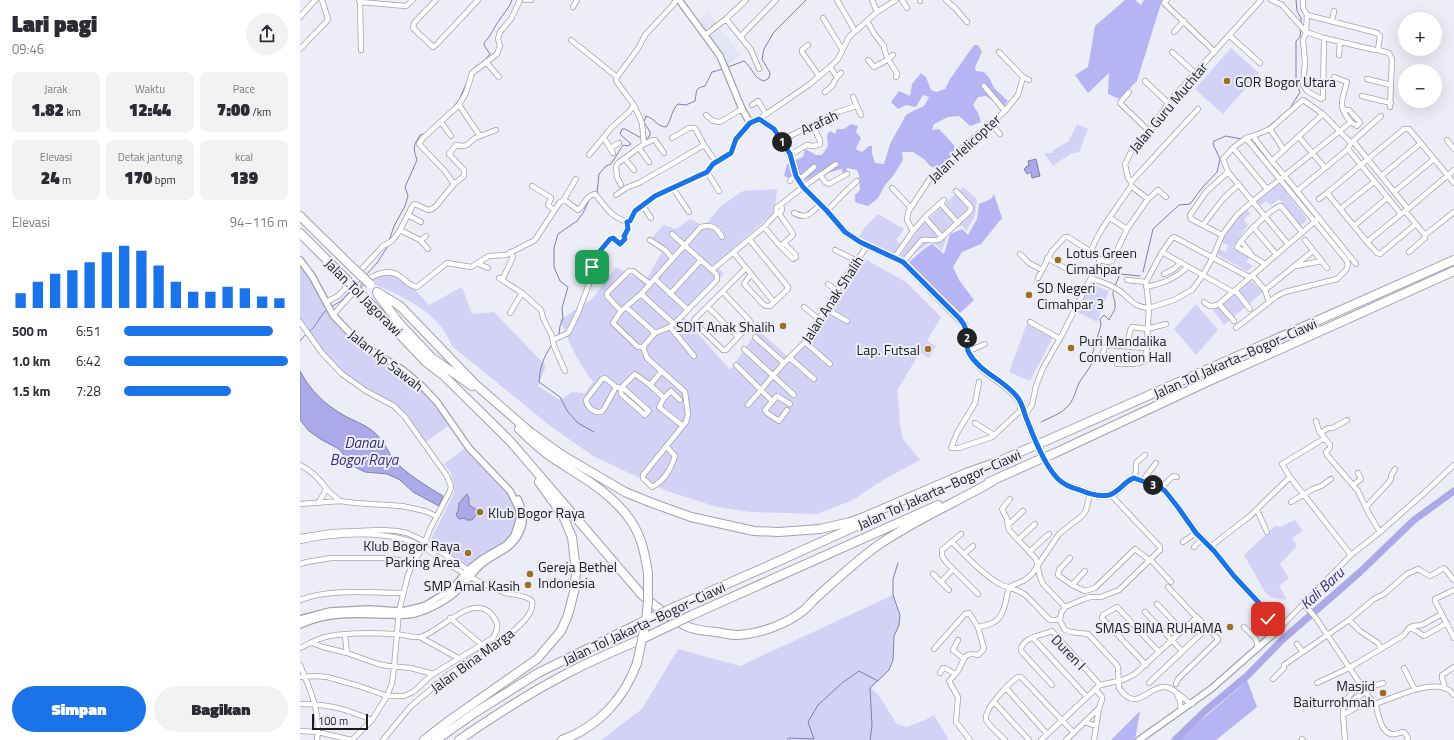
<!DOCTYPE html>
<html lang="id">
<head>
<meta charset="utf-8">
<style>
  body { margin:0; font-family:"Titillium Web",sans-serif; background:#f2f2f3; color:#2b2b33; height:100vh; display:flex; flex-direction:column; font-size:15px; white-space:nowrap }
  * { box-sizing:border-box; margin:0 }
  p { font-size:13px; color:#7c7c81 }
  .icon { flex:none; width:22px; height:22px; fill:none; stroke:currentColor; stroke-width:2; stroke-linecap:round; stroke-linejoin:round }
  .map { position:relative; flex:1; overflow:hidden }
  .panel { display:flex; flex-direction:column; background:#fff; width:300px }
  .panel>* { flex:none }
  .tools { position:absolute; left:1098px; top:12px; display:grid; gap:8px }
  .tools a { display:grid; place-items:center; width:44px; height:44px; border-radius:50%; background:#fff; box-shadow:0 4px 16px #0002; font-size:20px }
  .scale { position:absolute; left:12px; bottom:10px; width:56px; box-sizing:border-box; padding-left:4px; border:2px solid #1c1c20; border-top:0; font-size:11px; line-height:14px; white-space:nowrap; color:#1c1c20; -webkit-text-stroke:3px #ededf8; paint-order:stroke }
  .pin { position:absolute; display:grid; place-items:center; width:34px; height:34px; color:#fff; margin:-17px; border-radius:8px; box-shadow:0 2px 6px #0006 }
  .km { position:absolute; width:20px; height:20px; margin:-10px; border-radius:50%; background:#222; color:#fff; font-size:11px; line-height:20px; text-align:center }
  .round { display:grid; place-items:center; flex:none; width:42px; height:42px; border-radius:21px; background:#f2f2f3 }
  .head { display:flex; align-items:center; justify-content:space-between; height:68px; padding:0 12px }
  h1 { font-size:22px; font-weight:800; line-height:30px }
  .figures { display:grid; grid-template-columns:repeat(3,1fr); gap:6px; height:68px; padding:4px 12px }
  .figures div { display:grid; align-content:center; border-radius:8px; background:#f2f2f3; text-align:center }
  .figures b { font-size:17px; font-weight:800 }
  .figures small { font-size:11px; font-weight:400 }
  .figures p { font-size:11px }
  .chart { height:112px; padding:8px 12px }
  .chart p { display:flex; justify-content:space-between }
  .chart svg { width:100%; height:72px; margin-top:4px; stroke:#1a73e8; stroke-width:6 }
  .action { display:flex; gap:8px; margin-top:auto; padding:8px 12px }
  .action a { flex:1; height:46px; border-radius:24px; background:#1a73e8; color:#fff; font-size:16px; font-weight:800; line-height:46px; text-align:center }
  .action a+a { background:#f2f2f3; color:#2b2b33 }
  ul { padding:0 12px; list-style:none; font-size:13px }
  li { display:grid; grid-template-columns:64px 48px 1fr; align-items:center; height:30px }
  li i { height:10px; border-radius:5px; background:#1a73e8 }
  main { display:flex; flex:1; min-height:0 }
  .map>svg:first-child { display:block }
  .built { fill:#e4e4f7 }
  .green { fill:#d3d2f6 }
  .forest { fill:#b7b4f4 }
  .water { fill:#aba9e8; stroke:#807fac }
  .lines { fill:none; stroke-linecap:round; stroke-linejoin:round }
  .stream { stroke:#807fac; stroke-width:1 }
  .river { stroke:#aba9e8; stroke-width:7 }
  .minor-tunnel { stroke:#c3c3cd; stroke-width:4.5; stroke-dasharray:4.5 2; stroke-linecap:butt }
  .minor-casing { stroke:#a2a2ac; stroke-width:6 }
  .tertiary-casing { stroke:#a2a2ac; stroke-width:8 }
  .motorway-casing { stroke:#a2a2ac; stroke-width:10 }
  .minor { stroke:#fff; stroke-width:4.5 }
  .tertiary { stroke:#fff; stroke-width:5.5 }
  .motorway { stroke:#fff; stroke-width:8 }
  .motorway-bridge-casing { stroke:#a2a2ac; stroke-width:10; stroke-linecap:butt }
  .motorway-bridge { stroke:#fff; stroke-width:8 }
  .route-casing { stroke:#fff; stroke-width:8 }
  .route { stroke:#1a73e8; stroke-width:5 }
  .poi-dot { fill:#9c6e1f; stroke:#ededf8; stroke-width:1.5 }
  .labels { text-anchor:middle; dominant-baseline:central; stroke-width:4; stroke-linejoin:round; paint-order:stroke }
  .poi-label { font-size:14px; fill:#1c1c20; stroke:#ededf8; text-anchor:start }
  .street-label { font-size:14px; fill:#1c1c20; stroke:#ededf8 }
  .water-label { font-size:15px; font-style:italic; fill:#392d76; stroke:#ededf8 }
</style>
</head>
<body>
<main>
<section class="panel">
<div class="head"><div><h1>Lari pagi</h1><p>09:46</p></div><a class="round"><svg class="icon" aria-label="share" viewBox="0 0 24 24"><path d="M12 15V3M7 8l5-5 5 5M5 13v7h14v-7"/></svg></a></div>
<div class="figures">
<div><p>Jarak</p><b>1.82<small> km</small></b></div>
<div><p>Waktu</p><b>12:44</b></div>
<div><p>Pace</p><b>7:00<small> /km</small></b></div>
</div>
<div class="figures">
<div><p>Elevasi</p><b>24<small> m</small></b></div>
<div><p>Detak jantung</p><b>170<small> bpm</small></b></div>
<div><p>kcal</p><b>139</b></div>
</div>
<div class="chart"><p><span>Elevasi</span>94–116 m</p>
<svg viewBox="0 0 160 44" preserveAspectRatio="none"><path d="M5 44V35M15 44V28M25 44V23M35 44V21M45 44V16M55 44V10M65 44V6M75 44V9M85 44V18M95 44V28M105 44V34M115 44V34M125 44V31M135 44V32M145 44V37M155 44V38"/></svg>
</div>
<ul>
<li><b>500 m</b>6:51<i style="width:91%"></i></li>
<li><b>1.0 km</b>6:42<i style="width:100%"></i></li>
<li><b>1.5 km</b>7:28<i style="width:65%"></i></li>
</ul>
<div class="action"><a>Simpan</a><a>Bagikan</a></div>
</section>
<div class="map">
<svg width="1154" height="740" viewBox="0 0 1154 740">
  <rect width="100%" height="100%" fill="#ededf8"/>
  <path class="built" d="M408 13 441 55 424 68 396 21Z"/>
  <path class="green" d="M931 48 959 73 923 114 895 89Z
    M777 124 788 129 779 152 770 154 753 166 744 153H752L754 149 768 142Z
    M979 183 1007 219 1001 226 979 199 971 205 966 201 960 205 957 201Z
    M663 187 677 199 675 216 666 231 662 225 648 233 642 251 632 241 619 250 606 261 600 256 620 227Z
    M477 189 475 212 415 264 424 274 382 315 430 370 458 330 488 357 499 351 563 258 606 282 641 317 627 341 636 346 629 358 620 352 597 391 600 417 599 419 603 439 620 460 583 480 553 500 517 514 450 512 417 507 367 491 293 456 249 425 152 346C138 309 99 295 66 281L90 273 111 285 129 305 162 287 172 314 194 312 246 366 238 386 260 400 272 392 285 393 293 382C278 363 269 342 260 320L292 299 316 267 345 282 362 252 348 243 363 225 376 229 390 219 404 226 421 206 443 191Z
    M946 209 950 214 944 219 948 225 933 247 950 257 946 262 953 266 947 271 916 254 919 249 926 252 928 245 920 242C926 229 936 218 946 209Z
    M578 214 604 229 596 240 601 245 595 255 558 238 565 227Z
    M0 260 32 313 58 341 122 386 151 424 123 444 94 406 66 391 30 362 0 322Z
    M950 280 963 292 924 325 913 310Z
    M791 284 809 291 797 322 777 312Z
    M896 304 918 330 896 355 874 329Z
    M727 323 753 337 730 381 709 372Z
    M165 448 172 457 171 458 174 456 179 461 214 501 217 524 211 538 170 567 129 543 154 493 153 482 151 473 144 464Z
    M995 520 1003 531 992 538 997 546 980 564 989 578 979 586 987 600 970 597 965 592 944 555 975 526 980 527Z
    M593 595 600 615 599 625 594 636 593 660 589 670 571 688 579 696 597 724 607 727 625 720 634 715 649 740H301L342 709 378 649 440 666Z"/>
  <path class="forest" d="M825 0H835L841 5 844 0H862L837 81 819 99 808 94 809 73 788 93 775 75 788 67 795 26Z
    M674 45H678L682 52 675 67 676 71 684 72 690 79 694 88 708 101 702 108 686 96 678 97 673 105 678 113 681 122 670 126 659 116 648 117 634 124 632 130 639 129 654 145 655 159 643 171 630 166 624 159 613 152H602L603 160 593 176 585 185 578 198 568 206 557 203 555 201V195L560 190 559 175 557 170 547 168 544 178 542 169 527 173 521 171 506 180 489 178 484 176 487 164 503 157 505 149 516 155H522L528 146 527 135 530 131 535 134 537 129H544L551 124 558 126 556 132 561 138 556 148 557 150 562 152 569 146H572V153L575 163 584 164 590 144 606 115 613 111 624 106 629 97 623 95 616 107 606 105 598 109 591 102 599 91 610 96 612 84 621 73 626 77 631 90 636 92 645 89 650 79Z
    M694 194 702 218 681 244 662 252 653 267 659 280 674 300 660 313 628 283 609 262 624 249 632 244 644 254 650 234 662 229 668 235 677 219 679 204 691 199Z
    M947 680 957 707 916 740H878L941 686Z
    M840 711 835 740H811Z"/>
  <path class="water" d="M736 159 740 176 732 178 731 172 727 174 724 169 727 166H729L728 161Z
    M0 371C10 390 25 405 45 416 56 422 67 425 76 434 84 441 88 452 94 460 105 473 128 487 143 496L139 506 113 492 100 480 87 474 65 472 53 466 39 449 22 440 9 431 0 420Z
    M167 494 169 498V505L179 511 172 520H166L165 518 159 519 156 515 158 511 159 503Z"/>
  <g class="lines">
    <path class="stream" d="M996 0 997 11 1001 18V24
      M184 61 190 54 184 45V43C191 36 193 29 198 22 203 14 209 9 212 0
      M428 67 444 61C452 67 453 78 464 81L469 78 470 73 462 59 464 49 474 32 506 0
      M173 69 178 65
      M154 106 159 100 169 77
      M967 128 990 108 1000 92 996 82V41L1000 37 1001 29
      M345 138H348L350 135V132L344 122 346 116C354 118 357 126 365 127L367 126C372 118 371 111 378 104L386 105 395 101C397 92 394 88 405 86L412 72 423 69
      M297 193 299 174 306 166 311 164 323 145 328 146 331 144 320 134 322 129H325L341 138
      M89 241 94 226 105 206 108 196 105 187 117 160C113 148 113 146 120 135L124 134
      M843 272 853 229 879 205 890 204 902 188 917 172 920 159 913 144 914 141 926 136 941 139 944 137
      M66 275 77 263 88 246
      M56 285 61 280
      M815 286 820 274 840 276
      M31 307 41 301 51 290
      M9 332C17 326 20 314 28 309
      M259 335 260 326 263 318 262 308 268 287 260 281 254 267V248L258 234 277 221 283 213 290 198
      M0 341 6 334
      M251 346C243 358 240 368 239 382L260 397 268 412 278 423 294 432
      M741 422C749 418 760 414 766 408 774 401 775 392 779 383 783 375 795 365 792 355L801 325 800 319 804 315 809 320C811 315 816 310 815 305 815 298 811 295 814 289
      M487 740 489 738 514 739 508 722 518 705 542 683 559 671 578 681
      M570 740 572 726 570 688 589 670 593 660 594 636 599 625 600 615 593 595V579L598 563"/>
    <path class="river" d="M875 740 905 711 948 675 982 640 1059 573 1114 520 1154 491"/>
    <path class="minor-tunnel" d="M55 291 67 280"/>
    <g class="minor-casing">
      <path id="minor" d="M59 0 60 2 106 6 113 0
        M136 0 114 23 113 28 133 47 137 44 178 0
        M225 0H231
        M537 0 555 31
        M572 0 577 12
        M602 0 607 8
        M620 0V1
        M646 0 655 8 667 22
        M867 0 864 3 915 52
        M971 0 982 5 1006 32 1024 38 1075 50H1078L1080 36 1077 33 1007 15
        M1003 0V8L1007 15 1006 32 1003 40 1005 63 1003 85 1007 91 1021 99 1023 98V94L1024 38
        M60 2 61 50
        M273 7 277 0
        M0 17 15 0
        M523 18 542 49
        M426 19 451 50 459 69
        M567 21 575 35 584 46C584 56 593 66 597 74L596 77
        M1032 21 1034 11
        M874 32 884 21
        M405 35 426 19 446 0
        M929 35 960 63
        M440 37 476 0
        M271 40 317 77 339 47 345 35 373 5 376 0
        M508 45 502 50V52L519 76
        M0 49 26 22 28 19 22 0
        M1078 50 1089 53 1092 59 1090 107
        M872 52 895 73
        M1039 55 1040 42
        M568 60 574 67 587 60 593 55
        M186 62 199 77
        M530 67 537 77 541 73
        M723 77 729 80
        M1067 79 1091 85
        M845 81 868 103
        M684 86 705 111
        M525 92 532 86 537 77
        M829 92 820 103 850 132
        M1062 96 1091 103
        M553 97 561 115
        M159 105 180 136
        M452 105 458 101 466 114
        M1043 110H1049L1059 121 1060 123 1057 126 1051 122
        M406 115 413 121 420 122 442 109
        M459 119 510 84 530 67 538 59 549 37 577 12 596 0
        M141 122 151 136
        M690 123 700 134
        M970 129 984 150
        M953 136 972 161 997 191 1048 149 1051 143 1023 114 1003 100 970 129 953 136 946 138 933 148 923 159 928 172 988 244
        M999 137 1025 168
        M304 138 313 153
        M372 138 389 128H395L404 145 416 162
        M482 140 538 112 557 106
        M1147 140 1154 149
        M1052 142 1081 116
        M344 144 353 140H355L364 153
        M310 148 319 143
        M339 148 349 162
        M933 148 967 189
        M1048 149 1101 214 1108 209 1053 141
        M289 155 312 127 329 112 334 105 316 81 317 77
        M490 155 507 145 514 146 520 144V141L516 132
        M325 159 334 170
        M972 161 1023 114
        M407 172 419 191
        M520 175 525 182 529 184 547 174
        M1081 176 1121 143
        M499 180 514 167
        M490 181 491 179 497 176
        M831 182 898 109
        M154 184 144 170 119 144 123 138 159 105 166 93 172 73 197 54 200 46 198 39 200 32 211 19 220 0
        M321 185 317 177 316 166 318 163 344 144 342 123 334 105
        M232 186 250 197 251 198 248 205 254 210
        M831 186 848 199 827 229 812 261C803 264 797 257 791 252 796 233 820 204 831 186V182L828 178 825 164 831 152 836 144 850 132 868 103 961 0
        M373 188 389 212
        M592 188 610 207
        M997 191 1056 264
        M1094 192 1134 159
        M316 195 326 188 341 182 404 145
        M848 199 858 190 866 197
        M1019 199 1027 193
        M263 201H266L278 210C285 205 285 196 295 194 306 207 310 217 328 222L335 211 355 196 368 191 407 172 413 164 431 153 436 139 450 123
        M642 205 658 223
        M476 209a3 3 0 1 1 6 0a3 3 0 1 1-6 0Z
        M343 206 351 218
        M479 206 503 187 536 164
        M1040 209 1074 182
        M1108 209 1154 170
        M527 211 544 193 557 181
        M1105 211 1125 235
        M479 212C482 221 490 226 493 235L483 244
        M494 213C507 220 510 213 520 205
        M1101 214 1067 242 1027 193 1104 129H1109L1154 183
        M108 215 121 222
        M810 218 827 229
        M627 220 642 237
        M903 225 923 199 939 184
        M1054 226 1087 198
        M464 227 480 246 493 259 496 257V255L484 243
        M953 227 976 254
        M100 230 120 240 128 249
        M613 231 627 215 644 200
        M372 234 412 270 464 227 478 212
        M922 235 891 219 890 215 906 192 928 172
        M449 239 488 287V289L470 306H466L463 304 444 284 451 274
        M121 240 126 236
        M350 240 365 250 372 258
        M1005 240 1027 268
        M941 241 951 254
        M1067 242 1077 253 1080 254 1116 224
        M535 250 557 261
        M433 252 474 302
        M862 252 933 292
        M1109 252 1125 238V235L1154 212
        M720 254 729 263 742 270
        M595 257 613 231 607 220 608 212 631 177 637 175 663 147 705 111 718 95 723 77 699 52
        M747 258 765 268
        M603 262 622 240C628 239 634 242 640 239L670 211 671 208 670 206 656 191
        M179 264 188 268
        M965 264 937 247C941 239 972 207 981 206L1002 232
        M996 266 1022 261
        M60 271 83 246 92 241 100 230 113 205 115 204 128 210 132 209 136 206 154 184 164 176V170L149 154 156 145 162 146 167 145 175 138 196 130
        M864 274 874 269 881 262
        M952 275 965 290 969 302
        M199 278 222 293 241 310 243 318 252 336 254 346 265 371
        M738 278 752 251 765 237H768L791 252
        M791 278C801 282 812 285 820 291 832 300 833 307 849 308L874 300 892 290 903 275 913 257 922 235 937 215 953 201 1051 122C1037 107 1042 100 1047 82L1034 77
        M68 279C78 273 91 269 101 277 106 281 110 286 117 287L147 263 171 267 189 256 206 255 235 240 260 202 263 201 276 179
        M355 279 388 310
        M202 280 213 257 210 252
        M827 280 846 282
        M528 284 537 291
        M846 287C861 284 876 279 887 267
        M935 290 950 309
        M965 290 1013 251
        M423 292 450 321 451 323 426 350H423L395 323 394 320 446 268
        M341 294 374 324
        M370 294 401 260
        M26 302 38 296 47 286
        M904 302C909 307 913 307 919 304L1019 218
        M919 304 934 321
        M326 307 355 333
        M408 307 437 336
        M504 307 520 320
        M526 309 547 321
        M321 311 307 296V293L329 271H333L350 284
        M210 313 222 293
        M33 315 51 295
        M0 322 22 353 42 374 66 391 94 406 105 417 147 476 151 486 150 491 130 529 123 547 113 563 108 575 99 611 94 667 92 683 87 696 72 720 52 740
        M730 322 760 339
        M370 327 394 356
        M936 328 977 296 985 292 1037 279 1046 270 1048 265 1047 261 946 138
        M455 337 484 363
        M253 340 268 333 278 313 289 284 292 267 301 251 311 239 313 238 320 244 325 239V236L328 229 327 222
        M505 342 530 364
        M827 346 830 331 832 327 847 329 866 324
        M343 347 355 333 370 327 374 324 417 280V275L412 270
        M667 348 674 349 685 344
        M444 349 494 395
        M803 353 805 347 809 345 846 348
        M490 358 514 379
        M817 364C826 364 838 365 846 360L849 308 846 282 862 252 872 238 874 237 949 277
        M436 365 472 401
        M362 371 350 385 364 398
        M679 382 675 403 657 433 651 448H659L692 437 720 411 721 404
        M316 387 304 409 301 412C293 413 287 407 286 400L302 379 305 378 316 387 321 388 335 374 350 385
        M321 388V394L345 415 349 411 322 387
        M380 400 371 391 364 398 359 407 383 426
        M448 405 484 363 505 342 540 285 567 246
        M487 410 479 421 467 413 465 410 477 396 490 404
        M725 414 732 405 736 386 743 368 762 335 800 260
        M1016 421 1019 431 1030 445V448L1026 452 1027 455 1058 491 1069 514 1080 532
        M675 423 694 435
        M1021 433 1028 428H1033L1047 420
        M1025 438 982 464 990 477 1051 555
        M367 447 375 456C371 469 364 481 352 487L343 478V475L386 422 388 414 385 392 347 358 343 347H338L313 323 321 311 341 294 401 227C411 224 417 227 422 237
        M0 465C12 471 18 478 26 488 29 493 36 497 40 501
        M834 478 836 471V463L845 455
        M843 480 856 463
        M1053 485 1061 479 1058 473
        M861 488 873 476 877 477
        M811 495 860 547V550L819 590 801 597H790L784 599 765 607 761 613 760 621 765 630 771 632 788 634 816 664 818 667 819 688C837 714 847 686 865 687 874 687 883 700 892 704
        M710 499 702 509 707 519 709 530 736 559 740 577 743 584 765 607
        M19 502 26 490
        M991 502 1013 489 1021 486 1031 479
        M0 504 40 501 55 503 102 506 125 511 136 516
        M1066 507 1089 482 1091 479V476L1095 469
        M957 510 967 532
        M708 525 723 511
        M661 534 642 550V556L646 562 678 594
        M0 537 32 532 81 530 97 531 107 533 124 541 170 571
        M718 540 735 524
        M0 541C34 533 92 529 123 547 142 558 158 572 178 581 187 585 197 590 206 593 214 595 226 595 232 601 235 613 219 626 211 633L149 674 110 707 83 740
        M652 542C666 556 680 572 698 583 706 588 716 588 724 594 733 601 741 612 750 620H756L760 619
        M883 542 896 533
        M894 547 902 539
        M910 547 950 516 990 477
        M729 552 749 534
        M664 554 673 546
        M770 558 759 570 758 575 772 585 785 591 795 588 835 549 849 560
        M850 559 871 582
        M0 564 7 562 31 558H87L113 563
        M633 574 649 590
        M641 582 653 569
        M772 585 785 571
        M868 587 896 617
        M1154 590 1135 599V601L1154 638
        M0 600C30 588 71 593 103 593
        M1003 603 1016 618 1073 703H1078C1095 697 1130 680 1147 689 1150 690 1152 693 1154 695
        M857 604 882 630
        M845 612 882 651
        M150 618 182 645
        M1049 620 1060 631 1078 643 1081 649
        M678 627C683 626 689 625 694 622 705 616 706 598 709 587L725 580 732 574 759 534 783 515 786 510 790 494
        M944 627 956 639 958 648
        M1109 628 1115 630 1124 636 1147 623
        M978 630 1051 555 1080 532 1123 494 1154 465
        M45 635 47 653
        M120 637 158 658
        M733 638 787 697
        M658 640 653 650 664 659
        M12 643 23 647 47 653 78 664 88 666 111 668 133 674
        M997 644 1003 652
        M0 648C7 645 15 640 22 638 42 632 74 633 95 634 103 634 112 638 120 637 141 633 177 585 196 621 199 627 196 632 193 638L133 674 113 692 104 696H87L59 686 27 677 16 676 0 677
        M634 649 665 614 669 613 678 627 684 649 678 655C663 651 664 661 658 671 655 675 652 678 649 681L658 697 656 722 670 740
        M0 665C10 689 21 714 17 740
        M846 665 802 618 803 615 817 607 859 652
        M1104 668 1115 690
        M640 673 643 668H645L655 674
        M973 679 984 668V665L1049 620 1074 599 1084 594 1107 574 1118 569 1130 576 1144 568 1154 580
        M849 683 907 628
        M1017 683 1049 668 1104 635 1109 628 1113 626 1122 625 1142 614
        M752 685 721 651C720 638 742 635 752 631L800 685
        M706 688 747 734
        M1145 688 1142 678V675L1154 667
        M877 695 880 701 881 711
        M694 702 729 740
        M1075 703C1078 712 1080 731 1091 734 1096 735 1100 732 1104 732L1107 736 1108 740
        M0 704C29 704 46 709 72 720
        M1042 707 1076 685 1083 683
        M1043 715 1071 699
        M785 722 796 726
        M0 731 18 732 51 740
        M1002 739 1003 740
        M705 740C701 736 687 724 686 719 684 709 710 682 718 677H721L774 733
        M741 740 800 685 823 680 835 674 897 617 917 638 918 640 878 679 876 684
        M766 740 799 708
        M794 740 799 708 802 700V697L795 689
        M1045 740 1043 715V704L1059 683"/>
    </g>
    <g class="tertiary-casing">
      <path id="tertiary" d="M379 0 420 56 442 109 450 123 459 119 474 129 490 155 497 176 503 187 527 211 545 232 560 242 603 262 664 324C669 334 664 345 669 353 681 375 708 382 721 403 724 409 725 414 727 420 734 438 745 466 758 479 764 485 772 488 780 490 789 494 799 497 809 495 820 493 824 481 834 478L861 488 865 491 877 506 896 533 914 551 934 576 960 604 965 612 970 622 978 630 911 689 839 740
        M0 260 12 276 33 315 49 332 67 348 103 370 122 386 137 402 169 448 210 491 218 507 220 517 214 536 206 545 182 559 168 570 152 589 124 606 107 610 99 611 69 609 30 611 0 619
        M0 625C27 612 55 614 84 615 93 615 104 616 114 614 130 610 148 600 159 589 167 581 173 572 182 564 194 554 211 550 219 534 225 523 224 511 218 499"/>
    </g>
    <g class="motorway-casing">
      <path id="motorway" d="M0 216 53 268
        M0 233 44 277
        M77 292 100 306 175 384 230 432 262 455 325 492 352 503 391 517 454 531 479 532 520 529 550 522 564 517 666 473 703 460
        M61 294 126 362 143 375 210 441 342 595C355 606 368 617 384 625 393 630 405 631 416 632 423 633 430 635 437 635 460 634 487 624 504 610 509 606 512 601 517 597 536 580 556 561 577 546 614 520 655 503 693 481
        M78 295 100 324 131 357 172 386
        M219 429C230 440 241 450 254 459 282 477 312 493 331 521 342 537 345 555 348 573
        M748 440 1154 260
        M755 453 905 383 1154 271
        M698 462 729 448
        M689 482 736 461
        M377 606 470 565 579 516
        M392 615 638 505
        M124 740 150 720 237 659 261 631 268 615 275 588 276 571 272 537 262 514 239 482
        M136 740 176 712 238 673 338 624
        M159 740C194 716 229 693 266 674 291 661 316 650 342 639
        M262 740C298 727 324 699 337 663"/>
    </g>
    <use href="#minor" class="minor"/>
    <use href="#tertiary" class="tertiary"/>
    <use href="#motorway" class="motorway"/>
    <g class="motorway-bridge-casing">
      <path id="motorway-bridge" d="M53 268 70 284
        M44 277 61 294
        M729 448 748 440
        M736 461 755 453
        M338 624 377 606
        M342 639 392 615
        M337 663 346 621 348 601V573"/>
    </g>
    <use href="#motorway-bridge" class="motorway-bridge"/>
  </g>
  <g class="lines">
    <g class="route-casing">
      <path id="route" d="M292 267 300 251 310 239 313 238 320 244 325 239 324 236 328 229 327 222 330 221 335 211 355 196 407 172 413 164 431 153 436 139 450 123 459 119 474 129 490 154 496 176 503 187 527 211 545 232 560 242 603 262 660 319C672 333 663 343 669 353 680 373 705 380 718 398 723 405 724 413 727 420 734 438 745 466 758 479 764 485 772 488 780 490 789 494 799 497 809 495 820 492 824 481 834 478L861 488 865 491 877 506 896 533 914 551 934 576 960 604 965 612 968 619"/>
    </g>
    <use href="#route" class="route"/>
  </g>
  <g class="poi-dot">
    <circle cx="927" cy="81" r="4"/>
    <circle cx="758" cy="260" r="4"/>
    <circle cx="729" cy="295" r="4"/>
    <circle cx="483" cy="326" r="4"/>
    <circle cx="771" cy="348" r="4"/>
    <circle cx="628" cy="349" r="4"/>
    <circle cx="180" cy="512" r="4"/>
    <circle cx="168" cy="553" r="4"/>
    <circle cx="230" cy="574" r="4"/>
    <circle cx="228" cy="585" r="4"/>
    <circle cx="930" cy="627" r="4"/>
    <circle cx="1083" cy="693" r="4"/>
  </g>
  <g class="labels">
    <g class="poi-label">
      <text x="935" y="81">GOR Bogor Utara</text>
      <text x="766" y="252">Lotus Green<tspan x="766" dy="16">Cimahpar</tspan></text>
      <text x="737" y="287">SD Negeri<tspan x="737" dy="16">Cimahpar 3</tspan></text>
      <text x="475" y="326" text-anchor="end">SDIT Anak Shalih</text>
      <text x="779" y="340">Puri Mandalika<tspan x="779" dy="16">Convention Hall</tspan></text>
      <text x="620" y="349" text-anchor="end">Lap. Futsal</text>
      <text x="188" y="512">Klub Bogor Raya</text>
      <text x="160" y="545" text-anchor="end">Klub Bogor Raya<tspan x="160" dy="16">Parking Area</tspan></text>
      <text x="238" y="566">Gereja Bethel<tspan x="238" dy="16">Indonesia</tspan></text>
      <text x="220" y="585" text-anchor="end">SMP Amal Kasih</text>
      <text x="922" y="627" text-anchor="end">SMAS BINA RUHAMA</text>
      <text x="1075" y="685" text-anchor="end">Masjid<tspan x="1075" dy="16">Baiturrohmah</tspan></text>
    </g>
    <g class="street-label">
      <text transform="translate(868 107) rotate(-50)">Jalan Guru Muchtar</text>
      <text transform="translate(519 122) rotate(-25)">Arafah</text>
      <text transform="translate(664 148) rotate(-43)">Jalan Helicopter</text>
      <text transform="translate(64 297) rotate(45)">Jalan Tol Jagorawi</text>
      <text transform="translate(532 299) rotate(-57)">Jalan Anak Shalih</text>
      <text transform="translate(935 358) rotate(-24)">Jalan Tol Jakarta–Bogor–Ciawi</text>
      <text transform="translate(86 360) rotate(38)">Jalan Kp Sawah</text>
      <text transform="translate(639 489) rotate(-24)">Jalan Tol Jakarta–Bogor–Ciawi</text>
      <text transform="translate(344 623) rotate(-25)">Jalan Tol Jakarta–Bogor–Ciawi</text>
      <text transform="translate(769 652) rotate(46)">Duren I</text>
      <text transform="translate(172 660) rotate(-36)">Jalan Bina Marga</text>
    </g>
    <g class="water-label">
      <text x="64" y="442">Danau<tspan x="64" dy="17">Bogor Raya</tspan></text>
      <text transform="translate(1022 588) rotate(-43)">Kali Baru</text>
    </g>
  </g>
</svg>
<div class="tools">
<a>+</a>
<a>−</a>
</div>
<div class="scale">100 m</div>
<div class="pin" style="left:292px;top:267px;background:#1e9e55"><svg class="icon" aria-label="arrive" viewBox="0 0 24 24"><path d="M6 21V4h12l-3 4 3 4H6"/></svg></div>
<div class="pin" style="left:968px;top:619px;background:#d93025"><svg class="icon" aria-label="check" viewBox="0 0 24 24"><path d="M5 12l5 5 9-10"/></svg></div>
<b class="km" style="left:482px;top:142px">1</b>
<b class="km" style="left:667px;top:338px">2</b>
<b class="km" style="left:853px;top:485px">3</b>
</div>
</main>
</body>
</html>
